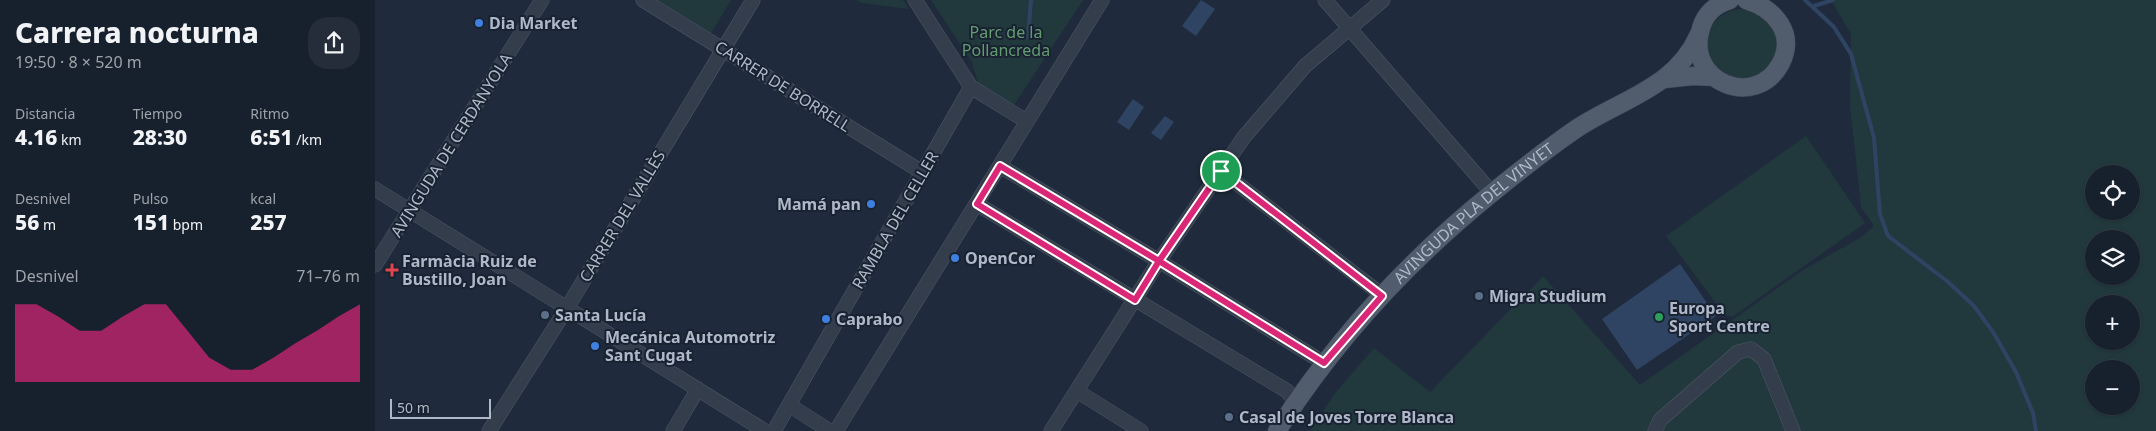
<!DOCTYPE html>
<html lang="es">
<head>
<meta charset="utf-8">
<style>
  body { margin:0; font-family:"Noto Sans",sans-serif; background:#242d39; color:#f1f3f6; height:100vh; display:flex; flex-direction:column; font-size:19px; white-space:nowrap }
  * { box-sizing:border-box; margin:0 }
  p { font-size:16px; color:#9ea3aa }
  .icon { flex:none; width:28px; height:28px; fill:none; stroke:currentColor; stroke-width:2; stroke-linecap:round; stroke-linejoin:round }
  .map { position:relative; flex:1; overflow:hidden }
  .sheet { display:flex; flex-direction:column; background:#17202d; width:375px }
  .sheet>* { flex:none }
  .buttons { position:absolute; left:1710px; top:165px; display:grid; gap:10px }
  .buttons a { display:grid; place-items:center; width:55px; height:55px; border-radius:50%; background:#17202d; box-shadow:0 1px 4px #0004,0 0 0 1px #363e49; font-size:25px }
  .scale { position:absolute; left:15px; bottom:12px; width:101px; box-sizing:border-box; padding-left:5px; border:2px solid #aeb8c8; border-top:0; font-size:14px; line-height:18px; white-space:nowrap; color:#aeb8c8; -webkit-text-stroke:4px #192231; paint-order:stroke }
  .pin { position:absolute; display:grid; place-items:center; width:42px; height:42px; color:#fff; margin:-21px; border:2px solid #fff; border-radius:50%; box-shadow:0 1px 5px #0007 }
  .round { display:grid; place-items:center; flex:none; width:52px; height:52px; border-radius:20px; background:#242d39 }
  .summary { display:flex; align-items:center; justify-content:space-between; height:85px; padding:0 15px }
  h1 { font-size:28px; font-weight:800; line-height:38px }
  .metrics { display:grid; grid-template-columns:repeat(3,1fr); gap:8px; height:85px; padding:5px 15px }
  .metrics div { display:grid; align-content:center }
  .metrics b { font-size:21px; font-weight:800 }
  .metrics small { font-size:14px; font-weight:400 }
  .metrics p { font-size:14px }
  .chart { height:140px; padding:10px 15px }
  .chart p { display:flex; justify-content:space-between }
  .chart svg { width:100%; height:90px; margin-top:5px; fill:#db2777; opacity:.7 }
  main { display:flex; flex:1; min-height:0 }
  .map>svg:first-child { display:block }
  .green { fill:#21393d; fill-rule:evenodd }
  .water { fill:#2f4463 }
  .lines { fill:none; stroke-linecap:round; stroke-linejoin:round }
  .stream { stroke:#2f4463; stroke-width:4 }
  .minor-casing { stroke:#4e5867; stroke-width:15 }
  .major-casing { stroke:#3d4655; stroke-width:19 }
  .minor { stroke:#333d4c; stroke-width:14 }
  .major { stroke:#515c6c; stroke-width:18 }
  .route-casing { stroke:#fff; stroke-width:10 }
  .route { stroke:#db2777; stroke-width:6 }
  .shop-dot { fill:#3f7fe0; stroke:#192231; stroke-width:2 }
  .health-dot { fill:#e0444e; stroke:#192231; stroke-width:2 }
  .service-dot { fill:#5c6f8a; stroke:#192231; stroke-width:2 }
  .leisure-dot { fill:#2e9e5b; stroke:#192231; stroke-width:2 }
  .labels { text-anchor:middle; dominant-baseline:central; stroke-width:4; stroke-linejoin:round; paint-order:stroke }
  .poi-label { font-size:16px; font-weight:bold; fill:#aeb8c8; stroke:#192231; text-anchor:start }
  .park-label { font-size:16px; fill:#639c71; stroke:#192231 }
  .street-label { font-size:16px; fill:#aeb8c8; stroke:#192231 }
</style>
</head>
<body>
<main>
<section class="sheet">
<div class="summary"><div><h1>Carrera nocturna</h1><p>19:50 · 8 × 520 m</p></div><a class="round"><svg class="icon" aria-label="share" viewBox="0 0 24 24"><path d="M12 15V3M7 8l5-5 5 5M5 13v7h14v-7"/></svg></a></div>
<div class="metrics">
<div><p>Distancia</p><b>4.16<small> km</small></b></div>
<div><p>Tiempo</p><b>28:30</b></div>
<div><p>Ritmo</p><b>6:51<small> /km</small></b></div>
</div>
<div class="metrics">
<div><p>Desnivel</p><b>56<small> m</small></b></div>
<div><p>Pulso</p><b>151<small> bpm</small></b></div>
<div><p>kcal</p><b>257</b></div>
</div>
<div class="chart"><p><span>Desnivel</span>71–76 m</p>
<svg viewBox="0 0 160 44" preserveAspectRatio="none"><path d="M0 44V6L10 6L20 12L30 19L40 19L50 12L60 6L70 6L80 19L90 32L100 38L110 38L120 32L130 25L140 19L150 12L160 6V44z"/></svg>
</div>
</section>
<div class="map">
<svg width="1781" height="431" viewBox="0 0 1781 431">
  <rect width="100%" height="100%" fill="#1f2b3c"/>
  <path class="green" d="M283 0H356L336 33Z
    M482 0H528L534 9 487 3Z
    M556 0H708L639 105 603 83 597 62Z
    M1456 0H1781V431H935L961 392 999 348 1055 392 1168 276 1265 385 1428 270 1485 238 1499 226 1486 207 1475 106 1476 34ZM1719 174H1756V211H1719ZM1719 239H1756V276H1719ZM1719 304H1756V341H1719ZM1719 369H1756V406H1719Z
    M1332 44a35 35 0 1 1 70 0a35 35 0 1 1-70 0Z
    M1431 136 1490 223 1357 317 1349 314 1291 236Z"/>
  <path class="water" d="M826 0 840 9 821 36 807 26Z
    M758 99 769 107 754 130 742 122Z
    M790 116 799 122 786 140 776 133Z
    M1305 264 1341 316 1262 370 1227 319Z"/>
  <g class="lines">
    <path class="stream" d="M1430 0 1459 27 1476 54 1499 138 1505 214 1513 236 1572 281 1599 306 1618 332 1641 372 1658 413 1661 431
      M1439 6 1458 0
      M653 37 656 0"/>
    <g class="minor-casing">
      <path id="minor" d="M268 0 547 172
        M540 0 596 87 651 121
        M950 0 1117 193
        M625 166 784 261 949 363
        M846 171 1007 295
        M0 189 390 431
        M602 204 912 391 921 403
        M0 265 167 0
        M702 391 766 431
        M414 405 455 431
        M114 431 192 308 378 0
        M298 431 323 389
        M399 431 596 87
        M461 431 727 0
        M676 431 784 261 869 137 930 66 1008 0
        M1280 431 1285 420 1363 352 1376 349 1389 359 1418 431"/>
    </g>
    <g class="major-casing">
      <g id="major">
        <path d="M1355 0C1341 4 1330 14 1326 28 1309 82 1381 111 1406 63 1421 33 1399 8 1371 0"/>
        <path d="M1290 79 1318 76 1339 77"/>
        <path id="s1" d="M902 431C960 340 1033 261 1117 193 1144 171 1172 149 1201 129 1246 99 1301 88 1324 34"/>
      </g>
    </g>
    <use href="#minor" class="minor"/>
    <use href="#major" class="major"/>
  </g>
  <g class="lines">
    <g class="route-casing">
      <path id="route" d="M846 171 784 261 625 166 602 204 760 300 784 261 949 363 1007 296 846 171"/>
    </g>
    <use href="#route" class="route"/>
  </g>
  <g class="shop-dot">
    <circle cx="104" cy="23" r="5"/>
    <circle cx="496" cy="204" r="5"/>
    <circle cx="580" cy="258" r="5"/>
    <circle cx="451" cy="319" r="5"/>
    <circle cx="220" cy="346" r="5"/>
  </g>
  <path class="health-dot" d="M14.5 262.5h5v5h5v5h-5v5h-5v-5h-5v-5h5z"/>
  <g class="service-dot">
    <circle cx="1104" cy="296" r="5"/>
    <circle cx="170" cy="315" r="5"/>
    <circle cx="854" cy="417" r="5"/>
  </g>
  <circle class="leisure-dot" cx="1284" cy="317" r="5"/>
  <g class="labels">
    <g class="poi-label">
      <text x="114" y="23">Dia Market</text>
      <text x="486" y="204" text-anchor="end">Mamá pan</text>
      <text x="590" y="258">OpenCor</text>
      <text x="27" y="261">Farmàcia Ruiz de<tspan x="27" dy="18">Bustillo, Joan</tspan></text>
      <text x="1114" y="296">Migra Studium</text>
      <text x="1294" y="308">Europa<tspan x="1294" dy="18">Sport Centre</tspan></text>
      <text x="180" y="315">Santa Lucía</text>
      <text x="461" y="319">Caprabo</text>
      <text x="230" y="337">Mecánica Automotriz<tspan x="230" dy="18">Sant Cugat</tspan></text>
      <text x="864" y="417">Casal de Joves Torre Blanca</text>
    </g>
    <g class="park-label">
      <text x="631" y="32">Parc de la<tspan x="631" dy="18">Pollancreda</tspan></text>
    </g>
    <g class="street-label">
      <text transform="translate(408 86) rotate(32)">CARRER DE BORRELL</text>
      <text transform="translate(76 145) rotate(-58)">AVINGUDA DE CERDANYOLA</text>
      <text stroke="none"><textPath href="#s1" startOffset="295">AVINGUDA PLA DEL VINYET</textPath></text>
      <text transform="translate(247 216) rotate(-59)">CARRER DEL VALLÈS</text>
      <text transform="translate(520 220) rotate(-60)">RAMBLA DEL CELLER</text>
    </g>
  </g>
</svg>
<div class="buttons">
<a><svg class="icon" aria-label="locate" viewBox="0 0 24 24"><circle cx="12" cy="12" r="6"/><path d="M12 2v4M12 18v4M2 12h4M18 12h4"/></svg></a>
<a><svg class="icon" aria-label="layers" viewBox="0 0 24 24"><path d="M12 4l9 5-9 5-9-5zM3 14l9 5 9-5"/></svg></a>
<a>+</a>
<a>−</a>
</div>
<div class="scale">50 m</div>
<div class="pin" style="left:846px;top:171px;background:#1e9e55"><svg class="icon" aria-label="arrive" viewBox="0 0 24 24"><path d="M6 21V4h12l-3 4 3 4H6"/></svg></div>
</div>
</main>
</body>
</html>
